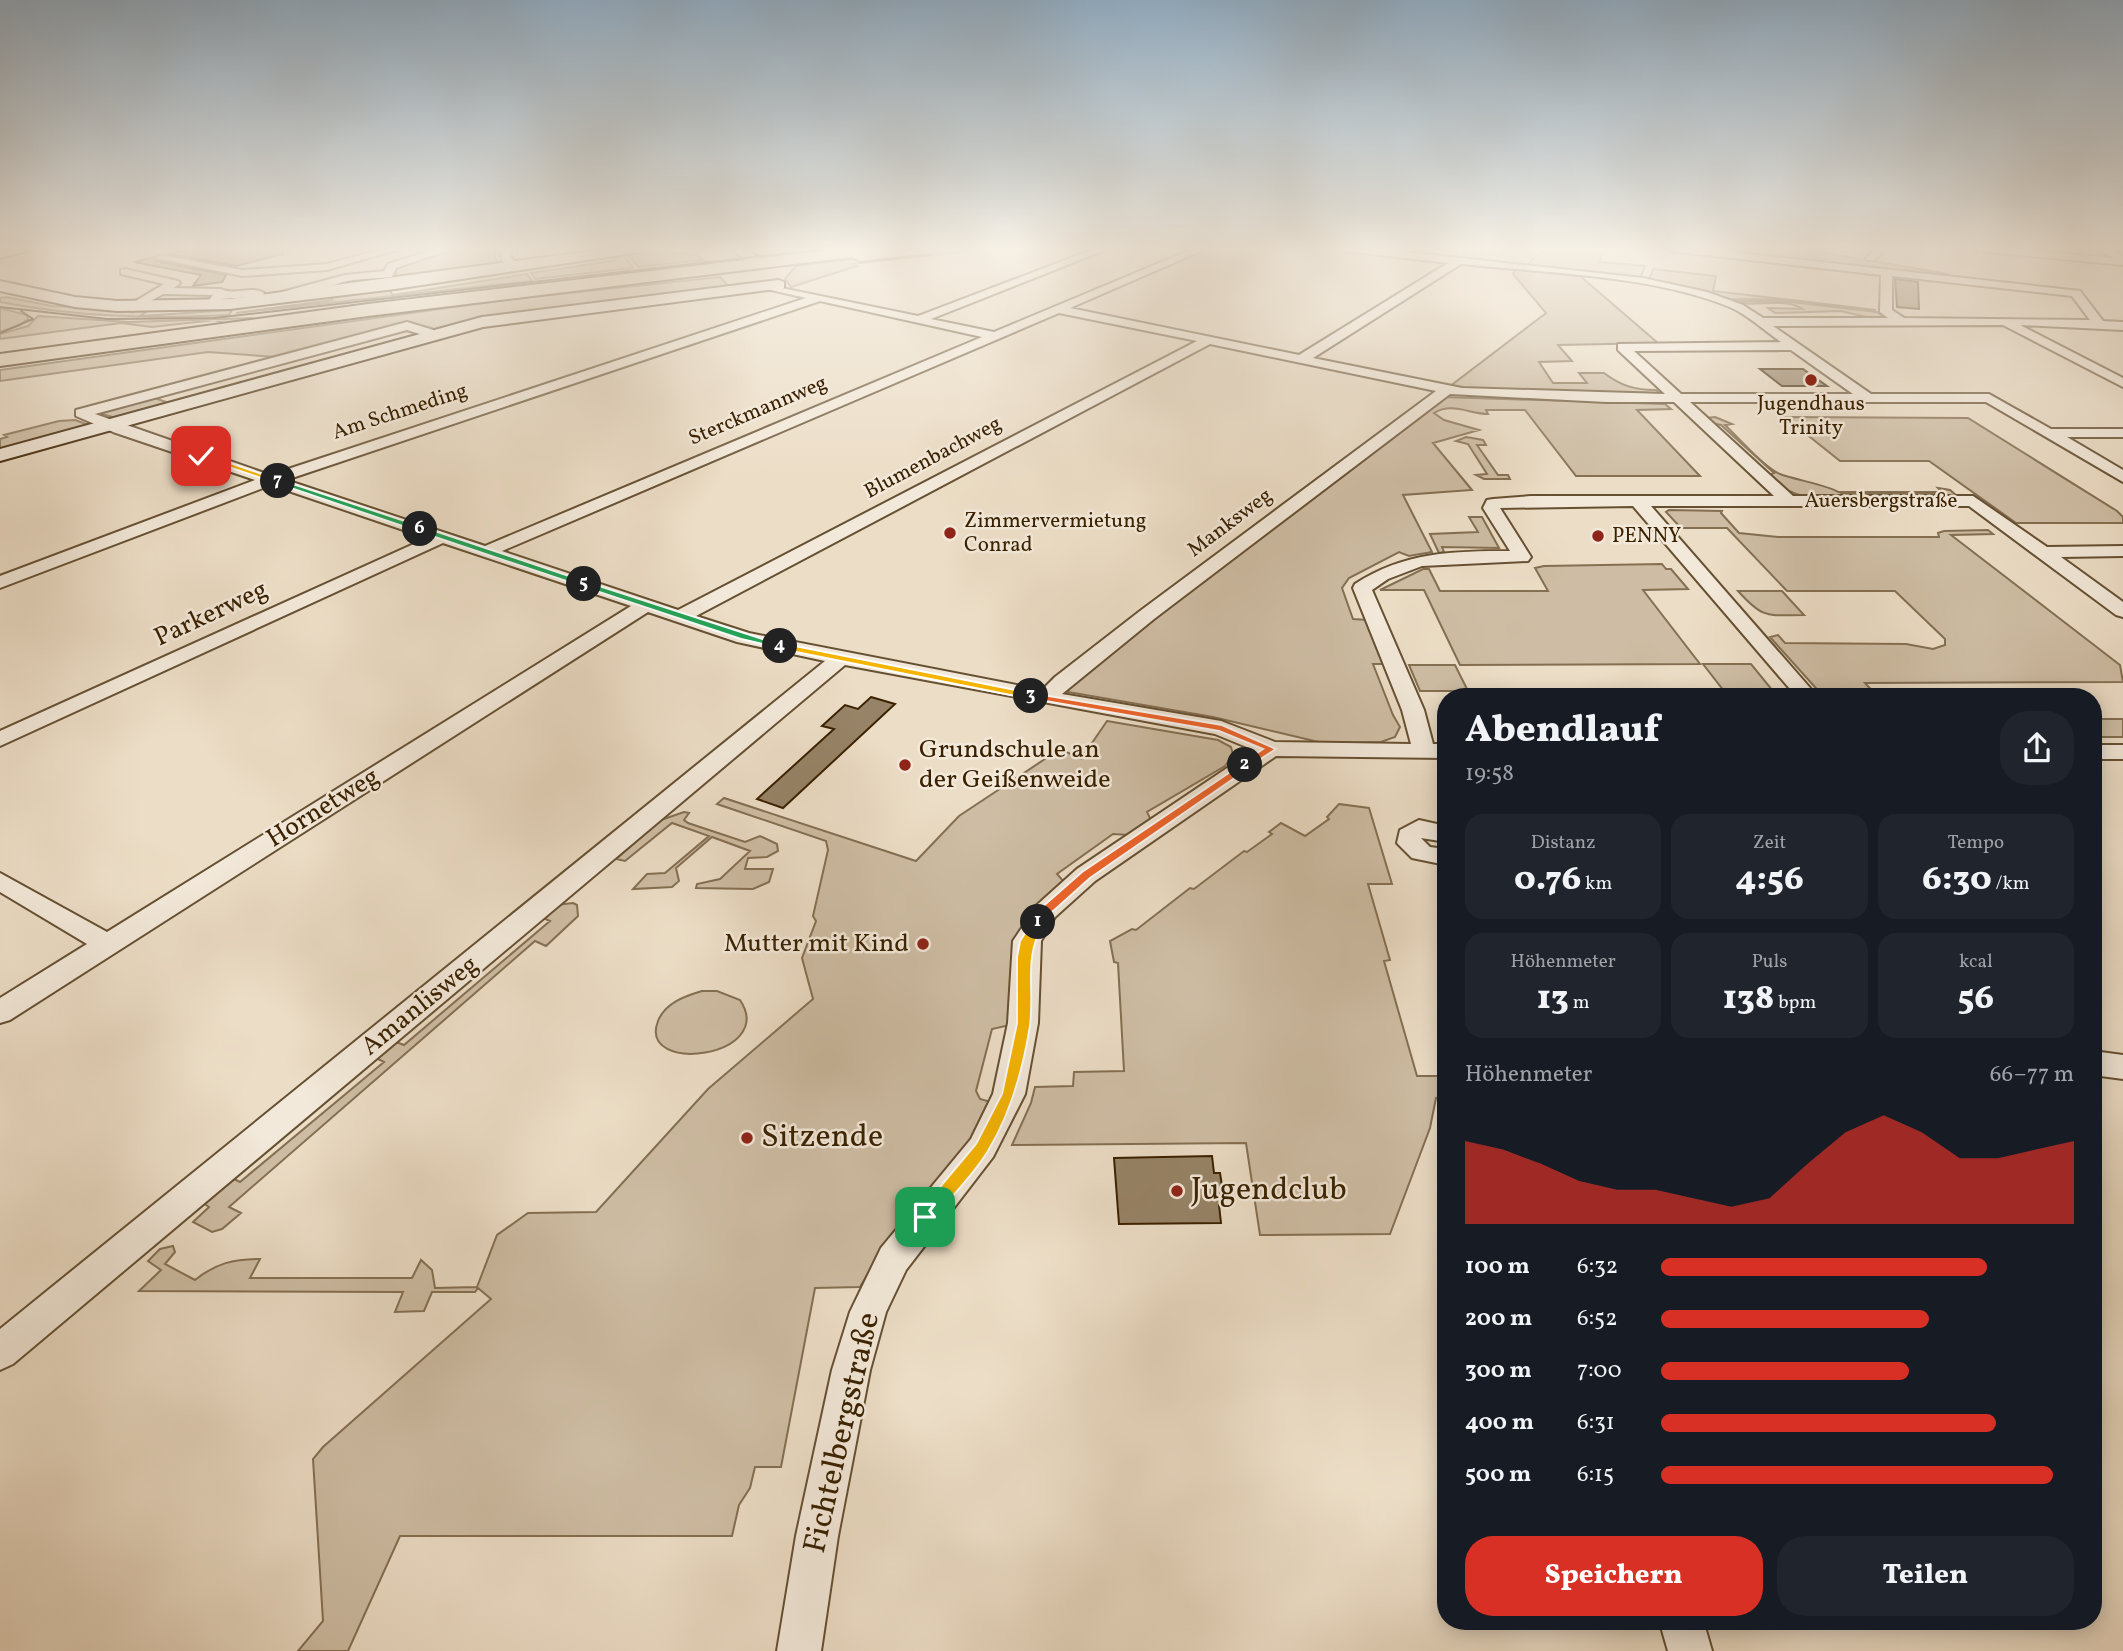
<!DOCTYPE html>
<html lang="de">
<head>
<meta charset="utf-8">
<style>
  body { margin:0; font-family:Vollkorn,serif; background:#20242c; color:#f1f3f6; height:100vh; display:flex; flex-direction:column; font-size:26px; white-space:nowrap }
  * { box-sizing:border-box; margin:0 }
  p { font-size:23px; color:#9ea1a6 }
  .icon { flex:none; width:38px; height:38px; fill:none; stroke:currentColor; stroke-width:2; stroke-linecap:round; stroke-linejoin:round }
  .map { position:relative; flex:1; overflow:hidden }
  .side { position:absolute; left:1437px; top:688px; width:665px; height:942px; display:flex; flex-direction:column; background:#171b24; border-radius:28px; box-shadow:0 4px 18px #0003 }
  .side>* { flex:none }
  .pin { position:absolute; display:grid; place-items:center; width:60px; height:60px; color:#fff; margin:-30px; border-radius:14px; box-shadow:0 4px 10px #0006 }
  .km { position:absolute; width:35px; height:35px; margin:-18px; border-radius:50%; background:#222; color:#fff; font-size:19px; line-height:35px; text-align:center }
  .round { display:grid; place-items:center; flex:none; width:74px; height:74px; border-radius:28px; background:#20242c }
  .overview { display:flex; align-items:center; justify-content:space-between; height:119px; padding:0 28px }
  h1 { font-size:38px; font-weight:800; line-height:52px }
  .figures { display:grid; grid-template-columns:repeat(3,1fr); gap:10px; height:119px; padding:7px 28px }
  .figures div { display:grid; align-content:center; border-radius:18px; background:#20242c; text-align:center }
  .figures b { font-size:35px; font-weight:800 }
  .figures small { font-size:19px; font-weight:400 }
  .figures p { font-size:19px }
  .chart { height:196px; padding:14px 28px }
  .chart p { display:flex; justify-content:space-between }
  .chart svg { width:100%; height:126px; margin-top:7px; fill:#d93025; opacity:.7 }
  .action { display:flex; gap:14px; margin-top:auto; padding:14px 28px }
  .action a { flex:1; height:80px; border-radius:28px; background:#d93025; color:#fff; font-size:28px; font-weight:800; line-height:80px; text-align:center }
  .action a+a { background:#20242c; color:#f1f3f6 }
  ul { padding:0 28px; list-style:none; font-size:23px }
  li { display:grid; grid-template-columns:112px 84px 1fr; align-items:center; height:52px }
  li i { height:18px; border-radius:9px; background:#d93025 }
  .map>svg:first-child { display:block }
  .green { fill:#cebda4; stroke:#846f52; stroke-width:2 }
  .building { fill:#978367; stroke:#3a2100; stroke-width:2 }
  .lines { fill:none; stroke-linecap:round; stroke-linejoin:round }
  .street-casing { stroke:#665032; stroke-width:4 }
  .secondary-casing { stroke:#3a2100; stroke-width:4 }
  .primary-casing { stroke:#3a2100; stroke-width:4 }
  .street { fill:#f3e9da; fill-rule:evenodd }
  .secondary { fill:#f3e9da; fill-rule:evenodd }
  .primary { fill:#ecddc6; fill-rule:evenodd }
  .tram { stroke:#3a2100; stroke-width:2 }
  .split-1 { fill:#f5b400; stroke:#fff; stroke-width:2 }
  .split-2 { fill:#f0652b; stroke:#fff; stroke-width:2 }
  .split-3 { fill:#f0652b; stroke:#fff; stroke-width:2 }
  .split-4 { fill:#f5b400; stroke:#fff; stroke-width:2 }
  .split-5 { fill:#22a559; stroke:#fff; stroke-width:2 }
  .split-6 { fill:#22a559; stroke:#fff; stroke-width:2 }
  .split-7 { fill:#22a559; stroke:#fff; stroke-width:2 }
  .split-8 { fill:#f5b400; stroke:#fff; stroke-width:2 }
  .poi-dot { fill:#8f2418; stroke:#f3e9da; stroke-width:2.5 }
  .labels { text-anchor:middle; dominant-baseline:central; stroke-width:5; stroke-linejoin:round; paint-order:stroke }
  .far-poi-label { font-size:21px; fill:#3a2100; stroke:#f3e9da; text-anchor:start }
  .far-street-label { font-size:21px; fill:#3a2100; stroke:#f3e9da }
  .street-label { font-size:26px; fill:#3a2100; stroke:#f3e9da }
  .poi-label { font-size:26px; fill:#3a2100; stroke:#f3e9da; text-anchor:start }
  .near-poi-label { font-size:32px; fill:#3a2100; stroke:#f3e9da; text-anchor:start }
  .near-street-label { font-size:32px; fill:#3a2100; stroke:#f3e9da }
</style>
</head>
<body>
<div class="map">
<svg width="2123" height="1651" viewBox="0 0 2123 1651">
  <rect width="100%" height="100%" fill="#ecddc6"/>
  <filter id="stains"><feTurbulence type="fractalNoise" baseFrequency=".00286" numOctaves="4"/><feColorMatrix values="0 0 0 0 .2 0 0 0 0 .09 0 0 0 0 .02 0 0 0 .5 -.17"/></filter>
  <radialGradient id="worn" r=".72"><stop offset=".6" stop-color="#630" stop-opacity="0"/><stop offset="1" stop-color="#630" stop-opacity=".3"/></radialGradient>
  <path class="green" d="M460 248H495V259L501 264 401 280 395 273 400 265Z
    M951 248H997L853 264 857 266 791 287 785 279 796 266Z
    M1561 248 1603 252 1599 262 1645 266 1640 279 1526 266 1541 252Z
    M1675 248H1795L1948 274 1937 275Z
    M646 250 697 255 703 260 638 267 626 253Z
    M622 254 633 268 535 279 531 273 612 261 617 258 612 255Z
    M1516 269 1580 276 1658 343 1558 345 1572 361 1539 362 1553 383H1587L1579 373H1604C1621 386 1635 390 1656 390L1661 394 1466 390 1449 387 1546 313 1513 274Z
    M1653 269 1716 276 1713 291 1876 310 1792 300 1730 299 1649 280Z
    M527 274 532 281 236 313 332 300 333 295 393 288 389 290 393 295Z
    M720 277 730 288 445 329H433L410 322 276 357 208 352 0 381V370L513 299Z
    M6 297 52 306 149 310 140 316 232 310 229 315C150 319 77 317 0 302V298Z
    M1734 301 1791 302 1877 312 1886 318 1875 319 1841 311 1775 313 1768 308 1803 309C1782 296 1756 309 1734 301Z
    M0 308 27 315 28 319 20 325 0 332Z
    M38 316 129 322 252 318V323L231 325 215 320 152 327 121 323 0 339V334L28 326Z
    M152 397 172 404 116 418 99 413Z
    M1442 397 1665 404 1671 409 1637 410 1700 476H1576L1525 410H1486L1488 414C1470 414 1452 402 1434 413L1444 420 1479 430 1433 443 1472 490 1403 495 1432 552 1409 556 1399 552 1349 578 1342 588 1353 619 1368 620 1384 664H1373L1393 715 1400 727 1395 737 1381 742 1327 744 1213 717 1068 692 1069 688 1119 646Z
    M1715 417 1732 424 1725 425C1739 438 1764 467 1780 474 1792 479 1831 486 1838 492H1942L1938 488 1950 490 1957 496 1952 498 1946 494H1842L1846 498C1810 498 1795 500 1767 476L1774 473 1721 425 1710 423 1706 418Z
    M1785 417 1968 418 2117 511 2123 517V523H2016L1929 461H1840Z
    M75 420 89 425 0 449V439L7 437 4 435 59 421Z
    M1466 437 1483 440 1486 445H1477L1498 475H1508L1510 479H1484L1476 475 1487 474 1468 444 1456 441Z
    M1669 510 1722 511 1721 513 1739 533 1778 537H1939L1938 533 1944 531 1988 530 1993 534 1951 535 2120 665 2123 682 1865 683 1877 696H1823L1770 637 1778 635 1785 643 1906 644 1933 649 1945 645V639L1895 591H1787L1727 528H1681L1666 512Z
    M1469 517H1482L1499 548 1442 547 1444 552 1439 553 1430 534 1478 532Z
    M1662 564 1666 569H1671L1688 589 1643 590 1700 664 1460 665 1424 590H1380L1423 569H1429L1440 591H1548L1535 568 1544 566Z
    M1738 591H1782L1804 615C1768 615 1764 620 1738 591Z
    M1703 664H1751L1773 691H1724Z
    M1409 665H1455L1468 691H1420Z
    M2093 719H2123V737H2093Z
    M1107 721 1218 740 1231 747 1233 755 1225 766 1147 812 1152 822 1129 835 1113 834 1057 874 1065 883 1051 895 1010 1025 992 1029 976 1091 980 1099 991 1102V1109L959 1156 891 1235 860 1287 815 1288 781 1467H755L750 1488 739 1505 732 1536H400L348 1651H298L323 1621 313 1459 323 1447 491 1299 478 1288 475 1292H432L424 1311 395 1312 403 1292 139 1291 161 1270 148 1261 160 1249 173 1246 175 1252 165 1264 195 1280C216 1263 234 1259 260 1259L250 1278H412L421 1260 432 1270 435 1288 477 1287 497 1235 528 1213 596 1212 708 1089 813 999 802 958 816 921 813 916 828 850 826 841 717 804 724 798 916 861 959 816 1060 749 1081 759Z
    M1339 804 1369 808 1392 884H1368L1390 960 1384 961 1417 1076H1445V1097L1436 1098 1430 1128 1390 1234 1260 1235 1246 1143 1012 1145 1031 1103 1035 1087 1073 1086 1074 1072 1124 1071 1118 963 1114 962 1110 941 1132 929 1136 930 1190 888 1194 889 1244 851 1247 852 1272 834 1269 832 1281 823 1305 836 1329 819 1327 817Z
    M684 812 689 813 684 820 688 823 745 842 760 836 777 844 778 851 767 857 748 858 745 869H773L769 882 753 889 696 888 697 884 720 879 750 851 712 837 676 868 679 881 672 887 633 889 647 874 665 873 709 836 672 823 625 861 616 859 661 820Z
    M573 903 577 905 578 916 546 946 535 941 229 1207 241 1213 222 1229 212 1232 193 1222 209 1207 199 1200 228 1176 240 1182 384 1062 372 1056 391 1040 404 1045 550 921 539 916 556 905Z
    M702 991H717L740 1000C778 1057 637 1076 658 1021 665 1003 685 996 702 991Z"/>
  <path class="building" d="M192 248H283V254L236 266 168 254Z
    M154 257 155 261 226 275 222 282 193 286 201 275 134 262Z
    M1895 279 1918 282 1919 309 1897 307Z
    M1760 369H1803L1827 386H1782Z
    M871 697 895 704 783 808 757 799 834 729 822 726 845 705 858 709Z
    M1212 1156 1214 1173H1220L1225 1205H1219L1221 1223 1119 1224 1114 1158Z"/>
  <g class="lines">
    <g class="street-casing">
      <path id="street" d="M387 248H403L327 270 242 276 156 258 161 255 242 270 327 264Z
        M440 248H455L396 268 392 277C378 279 361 278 347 281 330 285 298 303 282 292L345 275 384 271 388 264Z
        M501 248H511V258L519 266 518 268H510L502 261Z
        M1097 248H1110L931 319 994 332 1195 248H1208L1070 308 1299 355 1448 263 1344 251 1339 248H1369L1643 278 1707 292 1743 305 1763 318H1888L1880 312 1881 275 1670 251 1665 248H1695L2080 291 2103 321 2123 322V330L2020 325 2123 378V387L2003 325 1773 326 1871 394H1989L2051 429H2123V437H2067L2123 470V482L1986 402H1690L1793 496H1973L2047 547 2123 546V556L2061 557 2123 602V617L2116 615 1969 506H1651L1817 696H1796L1633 506 1500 508 1531 557 1528 561 1422 566 1388 579 1372 590 1424 710 1433 744H1446V758L1276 756 1095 881 1055 917 1041 941 1038 1023 1025 1094 993 1157 906 1270 886 1312 870 1370 838 1536 821 1651H777L796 1536 832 1370 850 1312 881 1248 971 1139 993 1094 1008 1023 1013 941 1037 905 1077 869 1254 750 1215 734 845 665 13 1364 0 1370V1329L825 661 737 642 648 612 10 1020 0 1023V998L87 944 0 892V873L107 932 631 606 443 543 0 746V731L427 538 271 485 0 588V576L255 480 113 432 76 416V410L407 322 440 332V338L436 339 407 330 95 414 270 475 806 298 762 288V284L918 316ZM1461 264C1545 273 1655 275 1732 308 1749 316 1765 331 1781 342L1618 344V350L1665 394 1462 388 1313 358ZM1892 276 2072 296 2090 320 1904 318 1892 310ZM820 301 982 337 485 546 286 480ZM1059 313 1197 341 678 610 502 551ZM1210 344 1436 391 1140 611 1055 677 1042 690 749 633 696 616ZM1791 350 1853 394H1681L1634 351ZM1450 394 1606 402H1674L1774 496H1531L1493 499 1487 500 1483 508 1510 551C1453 551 1404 552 1355 584L1353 588 1402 710 1411 744 1275 742 1221 721 1062 694 1154 619Z
        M1876 248H1886L1875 260H1867L1866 258Z
        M1972 248H2006L2123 259V265L1977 251Z
        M125 269 178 281 180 283 174 288 221 289C234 296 251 285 264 293L259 304H251V297L221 299 211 309 205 305 213 295 163 294 133 311 129 309V305L164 284 121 274V270Z
        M2093 745H2123V759H2093Z
        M1419 820 1446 826V842L1421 838 1430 847 1446 849V865L1412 858 1397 843 1400 830Z
        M2093 1051 2123 1055V1079L2093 1075Z
        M1659 1620H1703L1712 1651H1668Z"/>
    </g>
    <g class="secondary-casing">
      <path id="secondary" d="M614 248H647L640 252 395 289 230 309 117 311 75 307 0 291V281L75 297 117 301 230 299Z
        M730 248H746L765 263 763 266H753Z
        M2096 248H2112L2123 254V264Z
        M779 280 784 282V288L483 327 0 461V449L482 317Z"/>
    </g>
    <g class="primary-casing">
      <path id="primary" d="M0 248H30L28 251 0 258Z
        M848 248H939L931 253 860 261 852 257 368 316 0 366V354L368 304Z"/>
    </g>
    <use href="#street" class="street"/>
    <use href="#secondary" class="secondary"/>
    <use href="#primary" class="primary"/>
    <path class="tram" d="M2111 248 2123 255
      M0 307 107 319 214 318 833 248
      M0 333 33 319 21 311"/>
  </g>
  <linearGradient id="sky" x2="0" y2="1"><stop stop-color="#91abc0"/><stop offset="0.52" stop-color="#f6f0e5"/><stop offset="1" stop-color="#f6f0e5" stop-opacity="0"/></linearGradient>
  <rect width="2123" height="479" fill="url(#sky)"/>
  <path class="split-1" d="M1038 918 1044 922C1023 959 1035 986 1030 1026 1023 1070 1011 1113 988 1151 973 1176 949 1199 930 1222H919V1212L976 1144 1002 1094 1017 1023V957L1020 941 1034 919Z"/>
  <path class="split-2" d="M1245 762 1249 763V768L1090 878 1050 914 1042 925H1034L1032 922 1041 908 1082 872Z"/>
  <path class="split-3" d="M1031 693 1222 725 1276 749 1245 769 1242 768V763L1263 749 1219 731 1028 698Z"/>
  <path class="split-4" d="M780 643 1031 693 1036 696 1031 699 776 648Z"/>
  <path class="split-5" d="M581 582H587L784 646 780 648 741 639 581 586Z"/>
  <path class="split-6" d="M420 526 587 582 588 584 581 586 417 531Z"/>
  <path class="split-7" d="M278 479 423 527 424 529 417 531 276 483Z"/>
  <path class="split-8" d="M199 454H204L282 481 276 483 199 457Z"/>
  <g class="poi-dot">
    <circle cx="1811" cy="380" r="7"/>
    <circle cx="950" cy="533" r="7"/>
    <circle cx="1598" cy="536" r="7"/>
    <circle cx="905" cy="765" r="7"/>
    <circle cx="923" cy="944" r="7"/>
    <circle cx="747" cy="1138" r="7"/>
    <circle cx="1177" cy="1191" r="7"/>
  </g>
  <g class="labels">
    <g class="far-poi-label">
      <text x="1811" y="404" text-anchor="middle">Jugendhaus<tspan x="1811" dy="24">Trinity</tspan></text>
      <text x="964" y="521">Zimmervermietung<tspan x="964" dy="24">Conrad</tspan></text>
      <text x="1612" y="536">PENNY</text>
    </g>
    <g class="far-street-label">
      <text transform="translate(758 411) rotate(-23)">Sterckmannweg</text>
      <text transform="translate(400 412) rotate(-18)">Am Schmeding</text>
      <text transform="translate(933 458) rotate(-28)">Blumenbachweg</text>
      <text x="1881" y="501">Auersbergstraße</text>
      <text transform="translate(1230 523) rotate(-37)">Manksweg</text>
    </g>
    <g class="street-label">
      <text transform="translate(211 614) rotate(-25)">Parkerweg</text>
      <text transform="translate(323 808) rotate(-32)">Hornetweg</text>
      <text transform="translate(420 1006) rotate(-39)">Amanlisweg</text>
    </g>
    <g class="poi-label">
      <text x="919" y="750">Grundschule an<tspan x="919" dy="30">der Geißenweide</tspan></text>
      <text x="909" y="944" text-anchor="end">Mutter mit Kind</text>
    </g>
    <g class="near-poi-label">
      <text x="761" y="1138">Sitzende</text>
      <text x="1191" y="1191">Jugendclub</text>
    </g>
    <g class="near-street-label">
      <text transform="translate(843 1433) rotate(-77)">Fichtelbergstraße</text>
    </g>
  </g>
  <rect width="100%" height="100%" filter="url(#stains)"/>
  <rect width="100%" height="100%" fill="url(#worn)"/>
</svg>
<div class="pin" style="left:925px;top:1217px;background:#1e9e55"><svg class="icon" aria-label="arrive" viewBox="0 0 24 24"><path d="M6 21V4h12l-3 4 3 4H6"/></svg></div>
<div class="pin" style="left:201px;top:456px;background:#d93025"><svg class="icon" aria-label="check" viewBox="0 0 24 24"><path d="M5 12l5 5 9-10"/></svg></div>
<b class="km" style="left:1038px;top:922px">1</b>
<b class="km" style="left:1245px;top:765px">2</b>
<b class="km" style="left:1031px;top:696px">3</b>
<b class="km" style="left:780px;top:646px">4</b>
<b class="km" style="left:584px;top:584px">5</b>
<b class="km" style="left:420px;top:529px">6</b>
<b class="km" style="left:278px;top:481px">7</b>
<section class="side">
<div class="overview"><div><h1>Abendlauf</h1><p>19:58</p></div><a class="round"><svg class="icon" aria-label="share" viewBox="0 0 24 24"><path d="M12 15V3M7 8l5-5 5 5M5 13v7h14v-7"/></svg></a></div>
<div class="figures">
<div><p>Distanz</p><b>0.76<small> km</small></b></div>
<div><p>Zeit</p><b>4:56</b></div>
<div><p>Tempo</p><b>6:30<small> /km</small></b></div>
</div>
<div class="figures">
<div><p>Höhenmeter</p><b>13<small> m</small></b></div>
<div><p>Puls</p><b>138<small> bpm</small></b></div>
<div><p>kcal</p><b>56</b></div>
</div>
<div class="chart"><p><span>Höhenmeter</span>66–77 m</p>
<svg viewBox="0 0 160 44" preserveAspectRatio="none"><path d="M0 44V15L10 18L20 23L30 29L40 32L50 32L60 35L70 38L80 35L90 23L100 12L110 6L120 12L130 21L140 21L150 18L160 15V44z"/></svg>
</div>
<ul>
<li><b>100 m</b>6:32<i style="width:79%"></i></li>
<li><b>200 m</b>6:52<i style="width:65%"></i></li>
<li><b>300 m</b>7:00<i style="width:60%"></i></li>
<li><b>400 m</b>6:31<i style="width:81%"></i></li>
<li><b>500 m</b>6:15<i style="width:95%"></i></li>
</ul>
<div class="action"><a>Speichern</a><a>Teilen</a></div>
</section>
</div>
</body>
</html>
